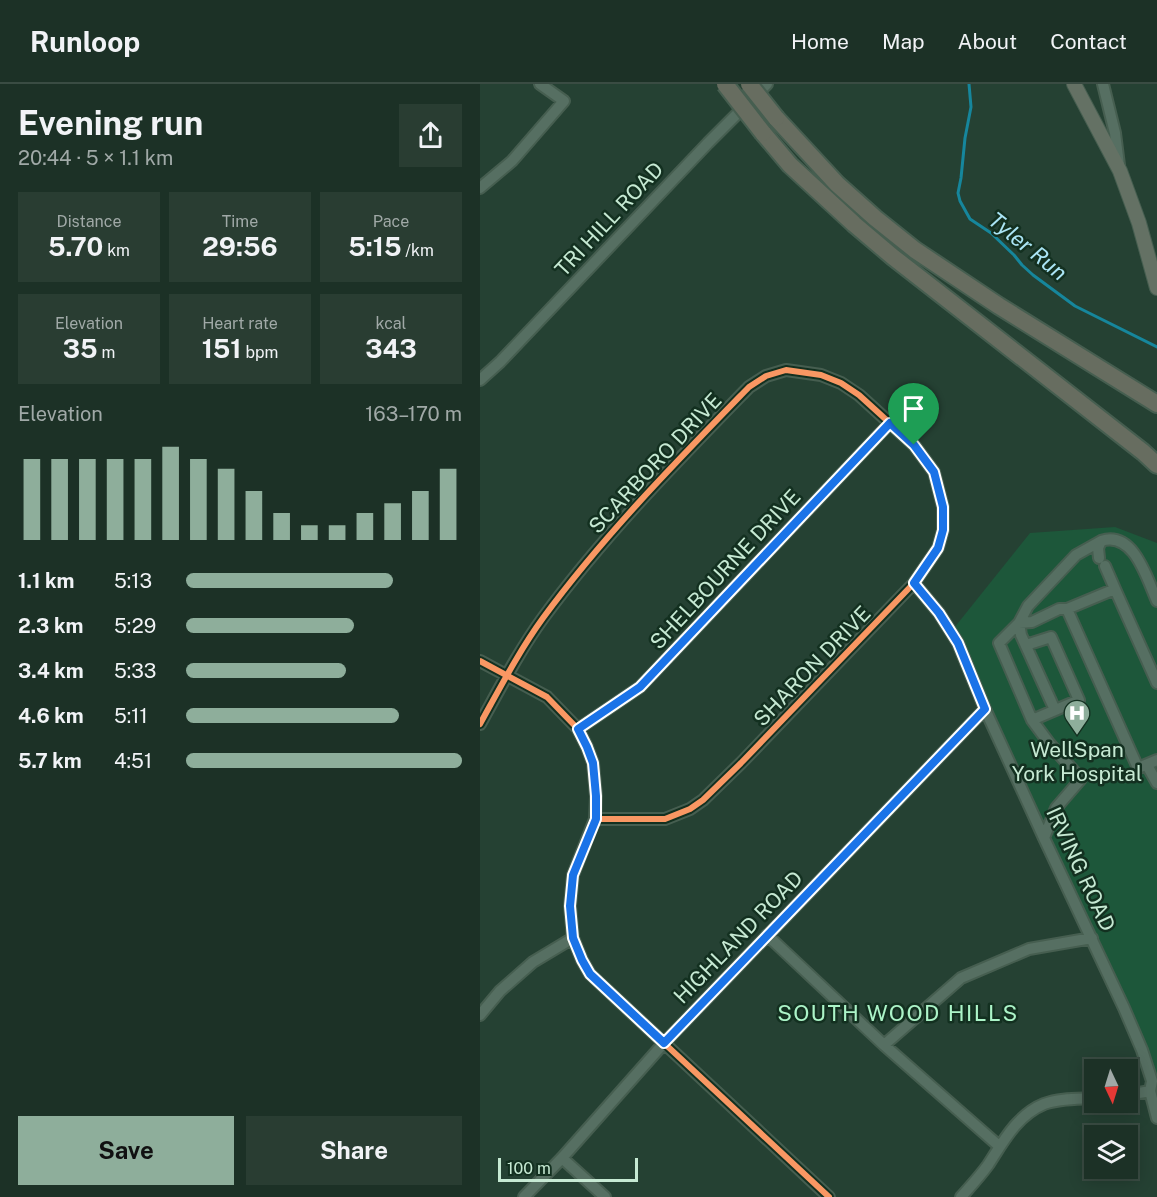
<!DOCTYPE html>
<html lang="en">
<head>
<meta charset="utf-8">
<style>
  body { margin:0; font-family:"Public Sans",sans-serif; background:#293d32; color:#f1f3f6; height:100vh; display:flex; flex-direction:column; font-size:22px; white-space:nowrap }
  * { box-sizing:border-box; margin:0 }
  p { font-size:20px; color:#a0a9a7 }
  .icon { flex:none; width:33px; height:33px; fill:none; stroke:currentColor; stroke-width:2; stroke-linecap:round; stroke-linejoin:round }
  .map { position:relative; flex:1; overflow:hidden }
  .sheet { display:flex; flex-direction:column; background:#1c3126; width:480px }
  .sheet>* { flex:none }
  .needle { width:39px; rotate:176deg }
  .tools { position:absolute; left:604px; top:975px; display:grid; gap:12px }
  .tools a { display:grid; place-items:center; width:54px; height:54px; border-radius:0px; background:#1c3126; box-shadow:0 3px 15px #0003,0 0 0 2px #3a4c43; font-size:30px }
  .scale { position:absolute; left:18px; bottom:15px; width:140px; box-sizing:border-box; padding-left:6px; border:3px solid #c6e9d3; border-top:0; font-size:16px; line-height:21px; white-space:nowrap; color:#c6e9d3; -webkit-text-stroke:4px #133020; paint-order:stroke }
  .pin { position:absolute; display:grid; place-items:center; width:51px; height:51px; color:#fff; margin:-62px -26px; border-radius:50% 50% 50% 0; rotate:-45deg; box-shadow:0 0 6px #0007 }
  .pin .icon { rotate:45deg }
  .round { display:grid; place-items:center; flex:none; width:63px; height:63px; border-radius:0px; background:#293d32 }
  .overview { display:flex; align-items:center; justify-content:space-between; height:102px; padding:0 18px }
  h1 { font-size:33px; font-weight:700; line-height:45px }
  .stats { display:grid; grid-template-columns:repeat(3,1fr); gap:9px; height:102px; padding:6px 18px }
  .stats div { display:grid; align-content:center; border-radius:0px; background:#293d32; text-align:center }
  .stats b { font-size:26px; font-weight:700 }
  .stats small { font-size:16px; font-weight:400 }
  .stats p { font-size:16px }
  .chart { height:168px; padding:12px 18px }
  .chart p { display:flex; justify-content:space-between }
  .chart svg { width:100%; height:108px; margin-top:6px; stroke:#8eae9b; stroke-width:6 }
  .button { display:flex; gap:12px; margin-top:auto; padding:12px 18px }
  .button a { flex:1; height:69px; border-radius:0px; background:#8eae9b; color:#111; font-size:24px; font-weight:700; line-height:69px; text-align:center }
  .button a+a { background:#293d32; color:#f1f3f6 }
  ul { padding:0 18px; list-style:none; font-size:20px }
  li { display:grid; grid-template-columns:96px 72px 1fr; align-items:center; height:45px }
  li i { height:15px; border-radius:8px; background:#8eae9b }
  header { display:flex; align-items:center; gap:36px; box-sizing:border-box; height:84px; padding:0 30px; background:#1c3126; border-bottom:2px solid #3a4c43 }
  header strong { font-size:28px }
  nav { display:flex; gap:33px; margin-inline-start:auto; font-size:21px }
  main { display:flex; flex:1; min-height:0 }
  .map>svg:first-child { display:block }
  .built { fill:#1d573a }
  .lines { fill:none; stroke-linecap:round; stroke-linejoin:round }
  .stream { stroke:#16869c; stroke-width:3 }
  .minor-casing { stroke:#465e50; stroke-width:14 }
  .major-casing { stroke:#465e50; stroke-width:16 }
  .highway-casing { stroke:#465e50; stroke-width:20 }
  .minor { stroke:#566f62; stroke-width:10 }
  .major { stroke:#647164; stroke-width:14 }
  .highway { stroke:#676d60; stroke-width:16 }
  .highway-bridge-casing { stroke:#465e50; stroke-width:20; stroke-linecap:butt }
  .highway-bridge { stroke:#676d60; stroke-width:16 }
  .cycleway-casing { stroke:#133020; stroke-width:10 }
  .cycleway { stroke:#f99763; stroke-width:6 }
  .route-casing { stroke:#fff; stroke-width:12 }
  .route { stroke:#1a73e8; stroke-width:8 }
  .labels { text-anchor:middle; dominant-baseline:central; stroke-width:5; stroke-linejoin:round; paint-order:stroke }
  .street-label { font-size:21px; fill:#c6e9d3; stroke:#133020 }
  .poi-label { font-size:21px; fill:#c6e9d3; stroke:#133020 }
  .water-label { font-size:22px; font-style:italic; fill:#abe5f5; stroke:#133020 }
  .neighbourhood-label { font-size:22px; letter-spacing:1.5px; fill:#acf4c8; stroke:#133020 }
</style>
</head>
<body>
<header>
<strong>Runloop</strong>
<nav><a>Home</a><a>Map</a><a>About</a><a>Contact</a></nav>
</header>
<main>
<section class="sheet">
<div class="overview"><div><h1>Evening run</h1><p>20:44 · 5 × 1.1 km</p></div><a class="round"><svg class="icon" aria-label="share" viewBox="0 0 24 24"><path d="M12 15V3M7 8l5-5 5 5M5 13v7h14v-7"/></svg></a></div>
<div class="stats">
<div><p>Distance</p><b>5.70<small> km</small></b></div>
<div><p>Time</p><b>29:56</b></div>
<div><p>Pace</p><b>5:15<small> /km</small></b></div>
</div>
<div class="stats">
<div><p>Elevation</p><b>35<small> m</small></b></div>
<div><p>Heart rate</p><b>151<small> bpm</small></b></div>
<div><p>kcal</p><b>343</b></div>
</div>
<div class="chart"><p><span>Elevation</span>163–170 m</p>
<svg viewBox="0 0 160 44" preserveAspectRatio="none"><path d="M5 44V11M15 44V11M25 44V11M35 44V11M45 44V11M55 44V6M65 44V11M75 44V15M85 44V24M95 44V33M105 44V38M115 44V38M125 44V33M135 44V29M145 44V24M155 44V15"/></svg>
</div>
<ul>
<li><b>1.1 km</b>5:13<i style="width:75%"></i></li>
<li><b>2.3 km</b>5:29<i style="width:61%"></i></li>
<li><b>3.4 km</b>5:33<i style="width:58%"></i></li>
<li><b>4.6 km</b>5:11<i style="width:77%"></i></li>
<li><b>5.7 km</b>4:51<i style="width:100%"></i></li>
</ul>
<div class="button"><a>Save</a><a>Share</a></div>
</section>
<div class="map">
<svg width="677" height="1113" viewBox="0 0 677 1113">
  <rect width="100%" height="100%" fill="#254133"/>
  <path class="built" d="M635 443 677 459V998L470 549 550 449Z"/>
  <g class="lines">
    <path class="stream" d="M489 0 491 23 485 54 481 94 478 109 480 117 490 135 511 149 534 171 542 181 553 191 595 222 677 263"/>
    <g class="minor-casing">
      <path id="minor" d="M623 0 635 49 639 81
        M0 104 32 77 84 17 60 0
        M0 296 20 278 228 59 287 0
        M619 474 618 464 621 457C654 446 667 495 677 517
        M625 482 635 505
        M434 499 459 529 478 559 505 625 564 754 644 924 662 966 672 997 670 1007 677 1034
        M587 525 658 684 677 676
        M546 561 571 553 599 616 552 636 569 659 601 695 576 724 564 754
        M0 577 67 613 98 645 107 663 113 679 116 712 115 735 93 791 90 822 93 854 102 876 110 890 349 1113
        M575 626 541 551 539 539 548 522 596 471 621 457
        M552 636 519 559 539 539 552 538 579 525H587L635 505 677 599
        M0 640C20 604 39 567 63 534 124 451 197 377 269 303L286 292 306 286 341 291 361 299 379 311 434 361 454 388 463 423V446L458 464 434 499 261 679 223 716 210 725 185 735H115
        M98 645 160 603 410 339
        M668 683 677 699
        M287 851 404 961 519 1062
        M0 931 20 907 53 878 93 854
        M404 961 481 894 549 865 612 854
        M648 1011 670 1007
        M82 1074 125 1113
        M44 1113 82 1074 184 959 505 625
        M481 1113C490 1103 500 1092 508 1081 523 1058 537 1031 564 1020 580 1014 598 1015 615 1014"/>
    </g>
    <g class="major-casing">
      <path id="major" d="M594 0 640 87 659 139 677 204"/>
    </g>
    <g class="highway-casing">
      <path id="highway" d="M296 34 357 100 395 134 435 166 519 222 677 320
        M283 49 310 81 374 140 413 173 663 368 677 381"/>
    </g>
    <use href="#minor" class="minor"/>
    <use href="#major" class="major"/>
    <use href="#highway" class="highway"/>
    <g class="highway-bridge-casing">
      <path id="highway-bridge" d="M245 0 283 49
        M269 0 296 34"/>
    </g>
    <use href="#highway-bridge" class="highway-bridge"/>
    <g class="cycleway-casing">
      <path id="cycleway" d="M0 577 67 613 98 645 107 663 113 679 116 712 115 735 93 791 90 822 93 854 102 876 110 890 349 1113
        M0 640C20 604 39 567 63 534 124 451 197 377 269 303L286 292 306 286 341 291 361 299 379 311 434 361 454 388 463 423V446L458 464 434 499 261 679 223 716 210 725 185 735H115"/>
    </g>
    <use href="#cycleway" class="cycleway"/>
  </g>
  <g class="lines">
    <g class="route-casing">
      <path id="route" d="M410 339 434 361 454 388 463 423V446L458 464 434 499 459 529 478 559 505 625 184 959 110 890 102 876 93 854 90 822 93 791 116 735V712L113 679 107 663 98 645 160 603Z"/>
    </g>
    <use href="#route" class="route"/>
  </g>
  <defs>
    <g id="hospital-pin" transform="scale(1.35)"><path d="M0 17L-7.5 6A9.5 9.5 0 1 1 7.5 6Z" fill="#8eae9b" stroke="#133020"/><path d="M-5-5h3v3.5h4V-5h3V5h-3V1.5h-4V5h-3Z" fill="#fff"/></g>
  </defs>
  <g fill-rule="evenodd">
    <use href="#hospital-pin" x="597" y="629"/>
  </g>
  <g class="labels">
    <g class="street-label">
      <text transform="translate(129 135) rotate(-47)">TRI HILL ROAD</text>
      <text transform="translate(175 379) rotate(-47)">SCARBORO DRIVE</text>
      <text transform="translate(245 485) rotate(-47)">SHELBOURNE DRIVE</text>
      <text transform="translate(332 582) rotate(-46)">SHARON DRIVE</text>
      <text transform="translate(601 785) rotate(65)">IRVING ROAD</text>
      <text transform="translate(258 853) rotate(-46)">HIGHLAND ROAD</text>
    </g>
    <g class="poi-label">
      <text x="597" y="665">WellSpan<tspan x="597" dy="24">York Hospital</tspan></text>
    </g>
    <g class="water-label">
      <text transform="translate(548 162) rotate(39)">Tyler Run</text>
    </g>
    <g class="neighbourhood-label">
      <text x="418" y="929">SOUTH WOOD HILLS</text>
    </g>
  </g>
</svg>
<div class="tools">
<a><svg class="needle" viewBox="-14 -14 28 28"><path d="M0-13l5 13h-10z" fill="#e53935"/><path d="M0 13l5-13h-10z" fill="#a0a9a7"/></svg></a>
<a><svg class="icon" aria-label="layers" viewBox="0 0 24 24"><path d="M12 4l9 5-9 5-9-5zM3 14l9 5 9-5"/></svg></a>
</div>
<div class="scale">100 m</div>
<div class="pin" style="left:434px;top:361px;background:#1e9e55"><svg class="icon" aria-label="arrive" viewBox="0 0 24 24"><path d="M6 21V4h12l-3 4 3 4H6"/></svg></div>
</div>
</main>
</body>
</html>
